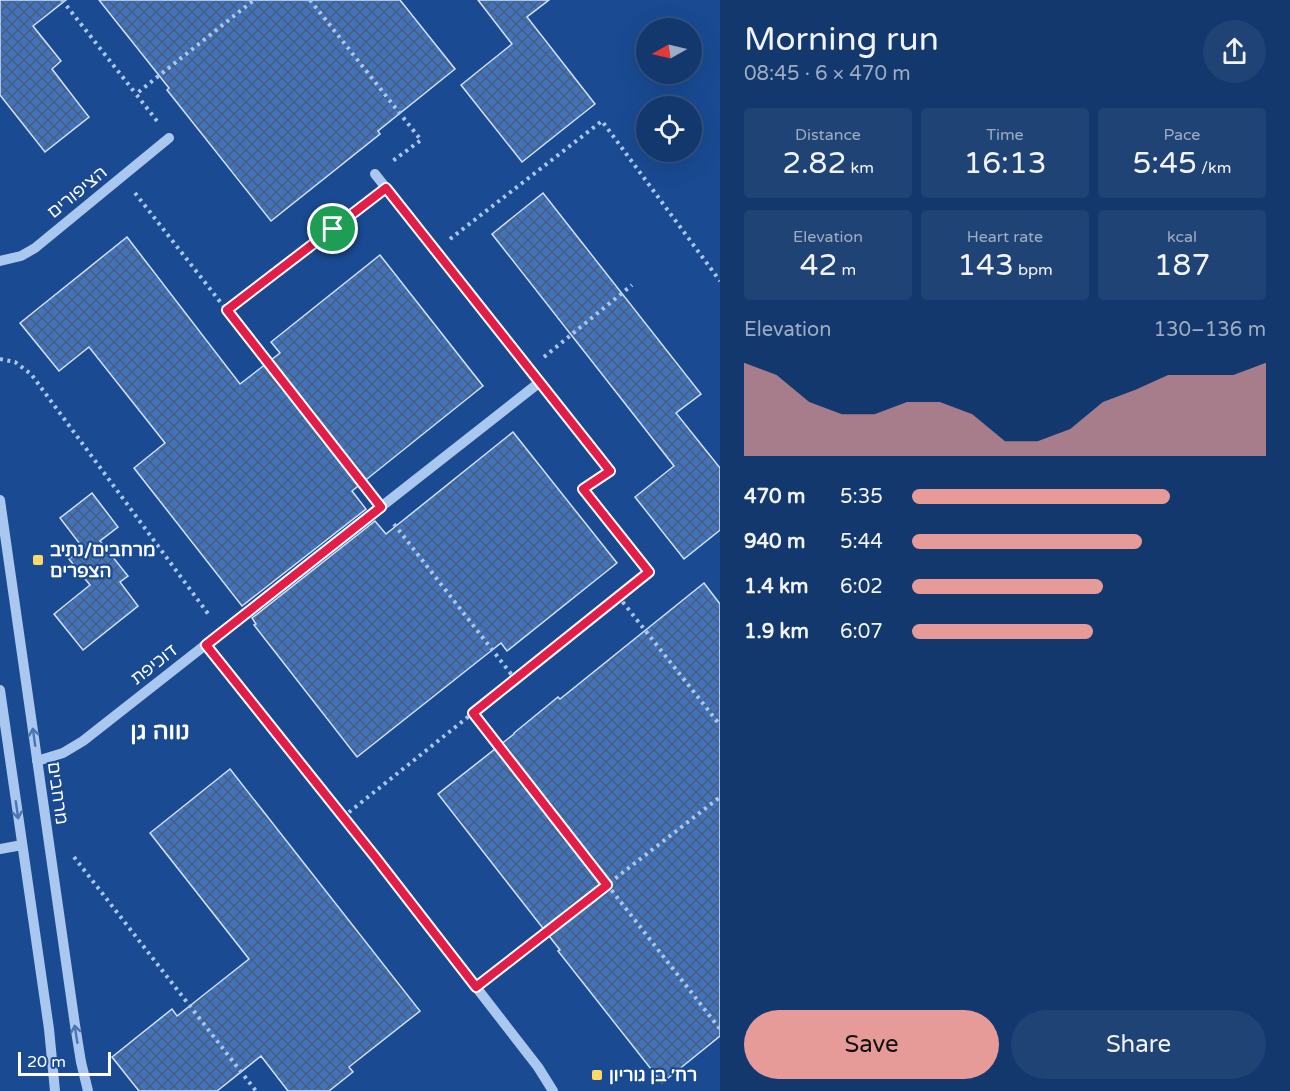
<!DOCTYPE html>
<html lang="en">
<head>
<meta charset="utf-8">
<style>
  body { margin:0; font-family:"Varela Round","Noto Sans Hebrew",sans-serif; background:#204376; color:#f1f3f6; height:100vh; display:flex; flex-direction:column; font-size:22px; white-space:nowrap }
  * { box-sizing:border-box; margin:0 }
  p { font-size:20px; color:#9dacc2 }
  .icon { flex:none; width:33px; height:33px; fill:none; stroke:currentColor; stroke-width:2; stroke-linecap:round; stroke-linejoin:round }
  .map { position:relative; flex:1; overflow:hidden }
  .details { display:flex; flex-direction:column; background:#13386e; width:570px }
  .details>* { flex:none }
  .needle { width:39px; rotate:262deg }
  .fabs { position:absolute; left:636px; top:18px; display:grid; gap:12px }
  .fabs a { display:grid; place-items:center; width:66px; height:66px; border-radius:50%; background:#13386e; box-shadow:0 6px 24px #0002,0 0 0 2px #325281; font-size:30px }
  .scale { position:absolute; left:18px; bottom:15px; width:93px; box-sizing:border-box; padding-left:6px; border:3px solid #fff; border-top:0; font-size:16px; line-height:21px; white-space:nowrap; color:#fff; -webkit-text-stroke:4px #194a92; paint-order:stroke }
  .pin { position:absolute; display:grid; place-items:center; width:51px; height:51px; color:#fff; margin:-26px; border:3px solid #fff; border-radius:50%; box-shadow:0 2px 6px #0007 }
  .round { display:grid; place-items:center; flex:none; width:63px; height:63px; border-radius:32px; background:#204376 }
  .headline { display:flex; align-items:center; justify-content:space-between; height:102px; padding:0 24px }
  h1 { font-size:33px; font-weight:600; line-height:45px }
  .figures { display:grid; grid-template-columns:repeat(3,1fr); gap:9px; height:102px; padding:6px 24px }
  .figures div { display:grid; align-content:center; border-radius:6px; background:#204376; text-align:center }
  .figures b { font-size:30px; font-weight:600 }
  .figures small { font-size:16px; font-weight:400 }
  .figures p { font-size:16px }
  .chart { height:168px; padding:12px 24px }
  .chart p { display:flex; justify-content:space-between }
  .chart svg { width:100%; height:108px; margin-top:6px; fill:#e69b98; opacity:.7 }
  .action { display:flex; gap:12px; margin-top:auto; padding:12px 24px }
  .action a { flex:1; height:69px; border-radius:36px; background:#e69b98; color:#111; font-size:24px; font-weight:600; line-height:69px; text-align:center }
  .action a+a { background:#204376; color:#f1f3f6 }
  ul { padding:0 24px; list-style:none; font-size:20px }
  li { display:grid; grid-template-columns:96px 72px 1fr; align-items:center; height:45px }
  li i { height:15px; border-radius:8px; background:#e69b98 }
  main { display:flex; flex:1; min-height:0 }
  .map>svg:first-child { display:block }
  .building { fill:url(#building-cross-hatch); stroke:#d0e2fb; stroke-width:1.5 }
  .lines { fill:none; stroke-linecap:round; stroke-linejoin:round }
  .path { stroke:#a9c7ef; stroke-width:4; stroke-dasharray:3 4.5; stroke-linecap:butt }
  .minor { stroke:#a9c7ef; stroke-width:10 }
  .oneway { stroke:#4b76b3 }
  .route-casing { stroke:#fff; stroke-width:12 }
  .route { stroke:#e11d48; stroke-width:8 }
  .poi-dot { fill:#ffd968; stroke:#194a92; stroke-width:2 }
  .labels { text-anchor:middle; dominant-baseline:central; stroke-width:4.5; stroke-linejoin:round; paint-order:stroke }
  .street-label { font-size:18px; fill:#fff; stroke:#194a92 }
  .poi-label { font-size:18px; font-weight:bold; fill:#fff; stroke:#194a92; text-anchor:start }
  .district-label { font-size:24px; font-weight:bold; fill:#fff; stroke:#194a92 }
</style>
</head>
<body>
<main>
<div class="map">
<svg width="720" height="1091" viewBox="0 0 720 1091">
  <defs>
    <pattern id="building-cross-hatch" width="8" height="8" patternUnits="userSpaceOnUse" patternTransform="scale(1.5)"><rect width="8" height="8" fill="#4273ba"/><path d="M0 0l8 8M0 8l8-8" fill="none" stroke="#485e7e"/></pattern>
  </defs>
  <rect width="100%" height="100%" fill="#194a92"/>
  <path class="building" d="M0 0H66L33 26 61 61 52 69 89 117 45 152 0 95Z
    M99 0H400L455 69 378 131 380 134 271 221 167 90 169 88Z
    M478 0H549L527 17 595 104 522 162 461 85 512 44Z
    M543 193 701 394 676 413 720 468V530L684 559 635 497 674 466 492 234Z
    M127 237 240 384 280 353 271 342 380 255 483 386 352 491 366 509 242 606 134 468 165 443 89 347 59 371 20 323Z
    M513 432 617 563 507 651 501 643 357 757 254 625 256 624 252 618 375 521 386 534Z
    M92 493 118 527 100 541 128 576 120 582 138 606 83 650 54 614 90 585 69 559 83 548 60 518Z
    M704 583 720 604V1036L662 1083 558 951 560 950 438 794 514 734V733L558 697 560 699Z
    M230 769 420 1011 349 1067 353 1072 329 1091H288L261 1056 217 1091H139L112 1057 172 1009 177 1016 249 959 150 833Z"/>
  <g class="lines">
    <path class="path" d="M62 0 136 94
      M310 0 421 140 390 163
      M157 121 136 94 254 0
      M135 193 369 492
      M450 239 602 121 720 281
      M227 310 369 201
      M544 357 632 285
      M0 359 15 362 31 374 209 615
      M394 524 515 679
      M618 596 720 725
      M217 660 364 844
      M473 713 720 1029
      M343 817 649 572 583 489 592 483
      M74 857 256 1091
      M491 975 720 797"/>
    <path class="minor" d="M375 174 610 471
      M0 261 21 256 35 248 169 138
      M0 500 75 1025 81 1062 88 1091
      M0 690 49 1029 55 1091
      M37 761 63 753 83 741 540 382
      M0 849 22 845
      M376 858 538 1067 553 1091"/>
  </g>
  <defs><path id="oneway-shaft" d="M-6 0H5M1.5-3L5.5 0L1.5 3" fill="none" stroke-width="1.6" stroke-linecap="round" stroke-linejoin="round" transform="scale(1.5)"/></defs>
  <g class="oneway">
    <use href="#oneway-shaft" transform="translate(34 737) rotate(-98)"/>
    <use href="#oneway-shaft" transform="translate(17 810) rotate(82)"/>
    <use href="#oneway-shaft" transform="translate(76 1034) rotate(-99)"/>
  </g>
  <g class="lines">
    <g class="route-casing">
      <path id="route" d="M386 188 610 471 583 489 649 572 473 713 607 885 476 987 376 858 206 645 381 507 227 310Z"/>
    </g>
    <use href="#route" class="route"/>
  </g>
  <g class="poi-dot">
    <rect x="32" y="554" width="12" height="12" rx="3"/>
    <rect x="591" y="1069" width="12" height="12" rx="3"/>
  </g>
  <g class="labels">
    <g class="street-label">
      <text transform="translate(77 192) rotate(-39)">הציפורים</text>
      <text transform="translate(154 664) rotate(-38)">דוכיפת</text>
      <text transform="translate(58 793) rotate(82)">מרחבים</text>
    </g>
    <g class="poi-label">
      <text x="50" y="550">מרחבים/נתיב<tspan x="50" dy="21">הצפרים</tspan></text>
      <text x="609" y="1075">רח׳ בן גוריון</text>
    </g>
    <g class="district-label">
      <text x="160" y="731">נווה גן</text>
    </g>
  </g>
</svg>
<div class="fabs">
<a><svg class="needle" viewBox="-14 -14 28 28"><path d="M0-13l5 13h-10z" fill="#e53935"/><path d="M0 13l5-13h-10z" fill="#9dacc2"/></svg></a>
<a><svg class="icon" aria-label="locate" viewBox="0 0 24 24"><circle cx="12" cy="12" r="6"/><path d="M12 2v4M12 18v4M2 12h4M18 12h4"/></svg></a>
</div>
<div class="scale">20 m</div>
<div class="pin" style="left:333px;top:229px;background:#1e9e55"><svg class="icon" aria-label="arrive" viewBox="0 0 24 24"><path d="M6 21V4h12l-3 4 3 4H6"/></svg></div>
</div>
<section class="details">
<div class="headline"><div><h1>Morning run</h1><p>08:45 · 6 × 470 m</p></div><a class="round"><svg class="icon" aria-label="share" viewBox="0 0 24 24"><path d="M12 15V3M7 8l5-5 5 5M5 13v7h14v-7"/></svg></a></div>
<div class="figures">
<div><p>Distance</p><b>2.82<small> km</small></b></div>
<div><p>Time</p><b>16:13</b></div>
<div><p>Pace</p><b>5:45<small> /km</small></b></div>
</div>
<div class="figures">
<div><p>Elevation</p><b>42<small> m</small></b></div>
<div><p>Heart rate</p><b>143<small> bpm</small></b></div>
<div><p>kcal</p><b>187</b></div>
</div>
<div class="chart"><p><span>Elevation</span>130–136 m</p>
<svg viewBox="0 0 160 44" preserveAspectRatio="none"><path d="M0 44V6L10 11L20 22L30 27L40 27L50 22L60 22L70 27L80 38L90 38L100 33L110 22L120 17L130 11L140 11L150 11L160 6V44z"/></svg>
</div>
<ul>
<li><b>470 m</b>5:35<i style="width:73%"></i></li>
<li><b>940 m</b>5:44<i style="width:65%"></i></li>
<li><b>1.4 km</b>6:02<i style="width:54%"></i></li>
<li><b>1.9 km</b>6:07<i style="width:51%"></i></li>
</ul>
<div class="action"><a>Save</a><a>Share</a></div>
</section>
</main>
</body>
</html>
